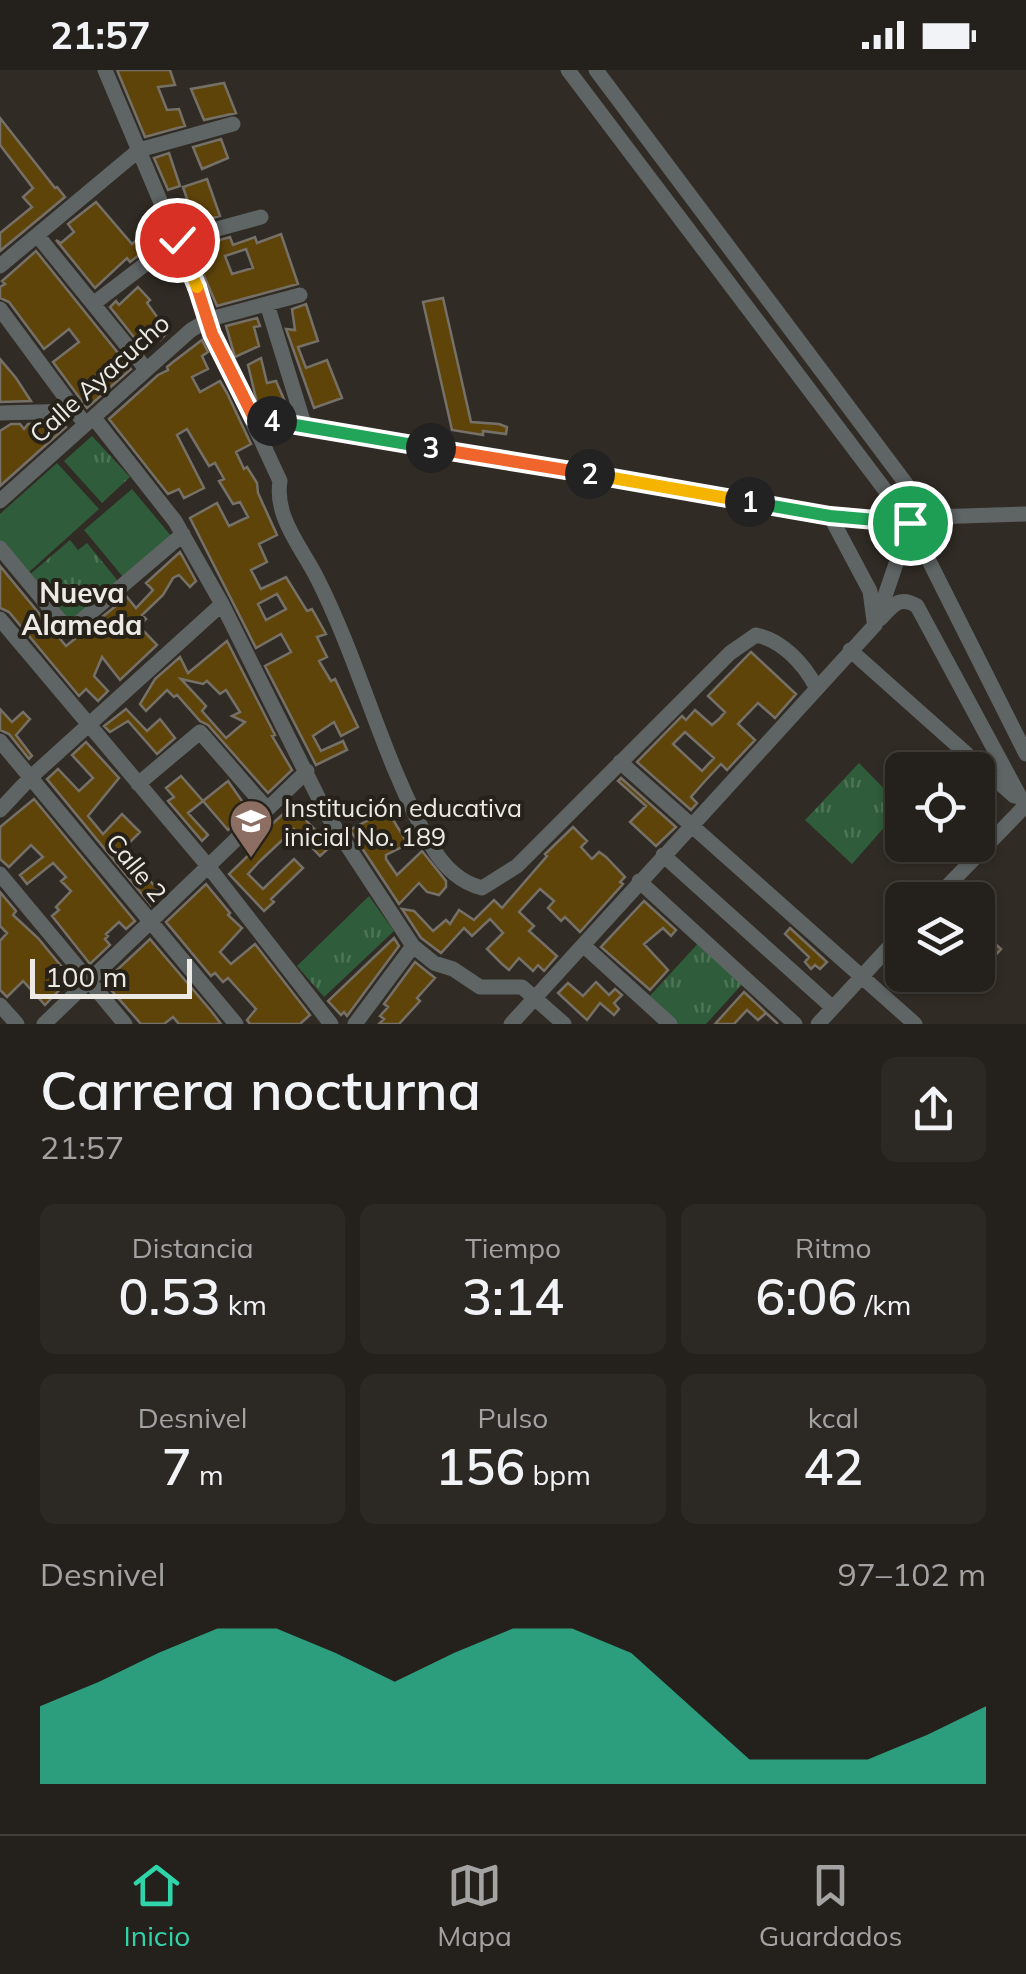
<!DOCTYPE html>
<html lang="es">
<head>
<meta charset="utf-8">
<style>
  body { margin:0; font-family:Mulish,sans-serif; background:#2c2824; color:#f1f3f6; height:100vh; display:flex; flex-direction:column; font-size:38px; white-space:nowrap }
  * { box-sizing:border-box; margin:0 }
  p { font-size:32px; color:#a3a3a3 }
  .icon { flex:none; width:55px; height:55px; fill:none; stroke:currentColor; stroke-width:2; stroke-linecap:round; stroke-linejoin:round }
  .map { position:relative; height:954px; overflow:hidden }
  .drawer { display:flex; flex-direction:column; background:#24201b; flex:1 }
  .drawer>* { flex:none }
  .controls { position:absolute; left:885px; top:682px; display:grid; gap:20px }
  .controls a { display:grid; place-items:center; width:110px; height:110px; border-radius:15px; background:#24201b; box-shadow:0 2px 8px #0004,0 0 0 2px #413e3a; font-size:50px }
  .scale { position:absolute; left:30px; bottom:25px; width:162px; box-sizing:border-box; padding-left:10px; border:5px solid #edeae5; border-top:0; font-size:28px; line-height:35px; white-space:nowrap; color:#edeae5; -webkit-text-stroke:8px #26221a; paint-order:stroke }
  .pin { position:absolute; display:grid; place-items:center; width:85px; height:85px; color:#fff; margin:-42px; border:5px solid #fff; border-radius:50%; box-shadow:0 2px 10px #0007 }
  .km { position:absolute; width:50px; height:50px; margin:-25px; border-radius:50%; background:#222; color:#fff; font-size:28px; line-height:50px; text-align:center }
  .round { display:grid; place-items:center; flex:none; width:105px; height:105px; border-radius:15px; background:#2c2824 }
  .summary { display:flex; align-items:center; justify-content:space-between; height:170px; padding:0 40px }
  h1 { font-size:55px; font-weight:600; line-height:75px }
  .figures { display:grid; grid-template-columns:repeat(3,1fr); gap:15px; height:170px; padding:10px 40px }
  .figures div { display:grid; align-content:center; border-radius:15px; background:#2c2824; text-align:center }
  .figures b { font-size:50px; font-weight:600 }
  .figures small { font-size:28px; font-weight:400 }
  .figures p { font-size:28px }
  .chart { height:280px; padding:20px 40px }
  .chart p { display:flex; justify-content:space-between }
  .chart svg { width:100%; height:180px; margin-top:10px; fill:#30d4a9; opacity:.7 }
  .status { display:flex; justify-content:space-between; align-items:center; height:70px; padding:0 50px; background:#24201b; direction:ltr }
  .status svg { height:28px; fill:currentColor }
  .dock { display:flex; justify-content:space-around; align-items:center; height:140px; border-top:2px solid #413e3a; background:#24201b; font-size:28px; color:#a3a3a3 }
  .dock a { display:grid; justify-items:center; gap:5px }
  .dock .on { color:#30d4a9 }
  .map>svg:first-child { display:block }
  .park { fill:url(#park-tufts) }
  .pitch { fill:#2f5c3a }
  .building { fill:#5f440a; stroke:#767168; stroke-width:2.5; fill-rule:evenodd }
  .lines { fill:none; stroke-linecap:round; stroke-linejoin:round }
  .minor { stroke:#5f6464; stroke-width:15 }
  .split-1-casing { stroke:#fff; stroke-width:20 }
  .split-2-casing { stroke:#fff; stroke-width:20 }
  .split-3-casing { stroke:#fff; stroke-width:20 }
  .split-4-casing { stroke:#fff; stroke-width:20 }
  .split-5-casing { stroke:#fff; stroke-width:20 }
  .split-6-casing { stroke:#fff; stroke-width:20 }
  .split-1 { stroke:#22a559; stroke-width:12 }
  .split-2 { stroke:#f5b400; stroke-width:12 }
  .split-3 { stroke:#f0652b; stroke-width:12 }
  .split-4 { stroke:#22a559; stroke-width:12 }
  .split-5 { stroke:#f0652b; stroke-width:12 }
  .split-6 { stroke:#f5b400; stroke-width:12 }
  .labels { text-anchor:middle; dominant-baseline:central; stroke-width:8; stroke-linejoin:round; paint-order:stroke }
  .street-label { font-size:25px; fill:#edeae5; stroke:#26221a }
  .poi-label { font-size:25px; fill:#edeae5; stroke:#26221a; text-anchor:start }
  .neighbourhood-label { font-size:28px; font-weight:bold; fill:#edeae5; stroke:#26221a }
</style>
</head>
<body>
<div class="status"><b>21:57</b><svg viewBox="0 0 49 12"><path d="M0 12V9h3v3zM5 12V6h3v6zM10 12V3h3v9zM15 12V0h3v12zM26 1h20v11H26zM47 4h2v5h-2z"/></svg></div>
<div class="map">
<svg width="1026" height="954" viewBox="0 0 1026 954">
  <defs>
    <pattern id="park-tufts" width="24" height="20" patternUnits="userSpaceOnUse" patternTransform="scale(2.5)"><rect width="24" height="20" fill="#2f5c3a"/><path d="M3 7l-1-3M5 7V3M7 7l1-3M15 17l-1-3M17 17v-4M19 17l1-3" fill="none" stroke="#4d7456"/></pattern>
  </defs>
  <rect width="100%" height="100%" fill="#302b24"/>
  <path class="park" d="M92 366 130 407 102 433 64 391Z
    M70 470 78 480 87 473 118 511 67 553 28 506Z
    M859 693 902 737 852 794 805 750Z
    M369 826 394 861 324 927 297 896Z
    M702 869 746 910 706 954H677L648 928Z"/>
  <path class="pitch" d="M57 393 99 439 29 502 0 471V444Z
    M132 419 172 467 123 507 84 460Z"/>
  <path class="building" d="M117 0H170L175 15 158 17 167 40 179 39 185 56 145 67Z
    M224 13 236 43 204 50 191 19Z
    M0 48 55 118 57 117 65 127 0 181V163L32 137 23 127 33 118 0 75Z
    M221 69 228 88 202 99 193 77Z
    M169 83 180 116 168 120 154 88Z
    M207 109 220 146 195 153 183 117Z
    M96 132 132 174 148 161 156 172 130 192 127 188 95 218 56 170 61 173 74 162 68 154Z
    M281 164 298 214 217 236 192 178 230 167 233 175 255 167 257 173ZM246 179 253 198 232 204 225 186Z
    M36 181 131 299 87 338 53 292 79 272 69 259 44 279 9 232 0 228V217L5 214 2 211Z
    M138 217 150 230 147 233 168 262 160 270 150 259 137 271 110 237 116 231 119 235Z
    M443 228 471 352 499 354 507 357 506 364 483 361V365L452 360 423 232Z
    M306 234 318 271 298 277 306 298 327 290 342 328 314 338 286 259 295 260 292 239Z
    M257 248 260 256 254 257 259 276 235 287 226 256Z
    M202 270 208 282 202 286 208 299 192 307 200 322 220 311 227 323 251 374 236 382 244 399 247 397 257 413 258 423 277 465 259 474 267 492 251 500 261 519 286 507 307 541 312 539 326 564 317 567 327 587 319 591 331 611 335 609 358 657 341 666 334 652 313 666 321 681 343 671 347 680 316 695 265 596 291 582 281 564 256 578 190 448 217 433 229 456 248 447 240 432 233 434 219 411 224 409 215 393 209 396 187 359 177 365 204 418 184 428 179 419 168 424 109 349 158 305 168 300 167 297 173 292ZM277 524 286 539 266 550 258 534Z
    M261 288 267 313 276 311 286 334 258 337 248 295Z
    M0 289 16 308 31 331 0 332Z
    M63 353 66 357 0 416V361L11 354H20L24 359 28 354Z
    M180 482 196 511 190 517 179 505 173 508 163 525 142 545 146 549 139 556 157 575 120 610 102 587 94 606 108 621 98 631 86 619 79 626 9 542 0 538V496L66 576 127 527 136 538 153 520 146 513Z
    M227 571 275 665 272 666 292 700 268 723 208 655 200 651 177 625 174 627 167 620 146 641 140 634 155 609 180 587 188 603ZM181 609 203 614 207 611 220 624 226 620 240 642 232 646 245 652 226 668 202 641 206 636Z
    M751 582 796 624 775 648 758 633 738 654 755 670 727 700 721 694 705 711 691 727 697 733 691 740 637 692 682 646 686 650 695 640 712 655 719 649 725 642 708 626ZM685 662 714 688 702 701 673 674Z
    M0 639 12 652 23 642 30 649 16 665 32 686 29 689 9 664 0 660Z
    M126 639 147 661 160 649 175 668 157 684 128 651 110 662 104 656Z
    M86 672 119 708 88 746 103 764 122 744 140 762 122 780 161 823 151 835 47 709 58 699 79 721 93 708 72 685Z
    M181 706 203 731 188 743 208 765 202 771 168 731 174 727 166 718Z
    M621 708 676 757 656 776 630 752 646 736 618 711Z
    M228 711 249 741 228 760 203 731Z
    M34 729 135 851 126 859 119 852 106 864 108 866 105 869 110 875 90 894 52 846 59 840 56 837 71 821 61 811 66 807 53 793 27 814 20 805 43 787 31 775 9 797 0 789V757Z
    M292 736 331 776 320 786 294 759 260 791 248 804 263 819 294 789 303 798 271 829 274 832 264 841 229 804 256 778 251 773Z
    M387 740 408 774 386 785V789L397 805 422 781 446 811V817L439 825 427 822 419 813 399 834 350 760Z
    M573 757 587 771 581 777 592 789 599 782 606 787 625 807 620 812 623 814 580 862 565 847 561 851 548 838 554 831 540 819 519 842 534 856 529 861 557 886 544 901 538 895 533 901 519 888 509 900 502 894 487 879 503 863 490 849 472 866 464 858 441 883 421 868 402 839 414 841 433 861 446 850 450 854 459 840 474 850 494 830 502 838 547 786 545 784Z
    M206 814 230 843 228 845 242 858 220 882 231 894 255 874 310 945 300 954H250L247 950 256 939 228 908 223 912 215 903 211 906 166 852Z
    M0 822 16 841 13 845 38 868 66 902 63 905 68 911 45 935 23 911 7 927 0 920V871L7 863 0 856Z
    M644 831 676 860 671 866 663 858 644 874 668 900 650 920 601 877Z
    M790 858 827 892 820 899 815 895 811 899 805 892 809 887 785 864Z
    M978 858 1001 879 978 904Z
    M394 868 399 876 347 946 344 942 341 945 328 931Z
    M150 869 212 942 221 954H179L173 947 164 954H141L104 912Z
    M415 892 435 908 417 928 420 931 399 954H379L384 949 380 946 388 937 384 934Z
    M596 912 609 925 615 919 622 925 614 933 619 939 614 945 600 933 587 950 558 923 568 913 583 926Z
    M744 922 778 954 766 943 758 950 747 940 734 954H715Z"/>
  <g class="lines">
    <path class="minor" d="M105 0 210 249 212 264 280 411C274 447 302 478 317 508 361 595 383 691 431 775 443 796 459 812 482 818L517 796 730 583 756 565C782 570 804 594 816 617
      M568 0 910 453 1026 684
      M596 0 931 447
      M37 165 146 299
      M0 196 139 80 233 54
      M93 234 177 170 261 147
      M267 234 305 357
      M0 239 85 354
      M0 343 74 341
      M94 348 175 451 222 534 327 745 413 876 434 893 453 899 480 917H522L564 954
      M254 348 830 446 910 453 931 447 1026 444
      M0 431 191 260 210 249 300 225
      M830 446 870 521 874 551
      M0 478 69 561 183 464
      M0 549 208 796 331 954
      M880 549C892 536 899 525 917 536L1026 738
      M850 580 1014 726
      M0 671 236 954
      M620 692 915 954
      M138 714 200 662 267 739
      M0 740 31 707 222 534
      M663 785 833 938
      M0 804 125 954
      M639 811 795 954
      M934 830 1025 736
      M583 875 670 954
      M0 935 17 954
      M44 954 307 701
      M355 954 413 876
      M511 954 875 555 910 453
      M818 954 902 863"/>
  </g>
  <g class="lines">
    <g class="split-1-casing">
      <path id="split-1" d="M750 432 830 446 910 453"/>
    </g>
    <g class="split-2-casing">
      <path id="split-2" d="M590 404 750 432"/>
    </g>
    <g class="split-3-casing">
      <path id="split-3" d="M431 378 590 404"/>
    </g>
    <g class="split-4-casing">
      <path id="split-4" d="M272 351 431 378"/>
    </g>
    <g class="split-5-casing">
      <path id="split-5" d="M197 217 212 264 254 348 272 351"/>
    </g>
    <g class="split-6-casing">
      <path id="split-6" d="M177 170 197 217"/>
    </g>
    <use href="#split-1" class="split-1"/>
    <use href="#split-2" class="split-2"/>
    <use href="#split-3" class="split-3"/>
    <use href="#split-4" class="split-4"/>
    <use href="#split-5" class="split-5"/>
    <use href="#split-6" class="split-6"/>
  </g>
  <defs>
    <g id="school-pin" transform="scale(2.25)"><path d="M0 17L-7.5 6A9.5 9.5 0 1 1 7.5 6Z" fill="#8d6e63" stroke="#26221a"/><path d="M0-5L7-2L0 1L-7-2ZM-4 1L0 2.5L4 1V4Q0 6-4 4Z" fill="#fff"/></g>
  </defs>
  <g fill-rule="evenodd">
    <use href="#school-pin" x="251" y="751"/>
  </g>
  <g class="labels">
    <g class="street-label">
      <text transform="translate(99 308) rotate(-42)">Calle Ayacucho</text>
      <text transform="translate(137 797) rotate(51)">Calle 2</text>
    </g>
    <g class="poi-label">
      <text x="284" y="737">Institución educativa<tspan x="284" dy="29">inicial No. 189</tspan></text>
    </g>
    <g class="neighbourhood-label">
      <text x="82" y="522">Nueva<tspan x="82" dy="32">Alameda</tspan></text>
    </g>
  </g>
</svg>
<div class="controls">
<a><svg class="icon" aria-label="locate" viewBox="0 0 24 24"><circle cx="12" cy="12" r="6"/><path d="M12 2v4M12 18v4M2 12h4M18 12h4"/></svg></a>
<a><svg class="icon" aria-label="layers" viewBox="0 0 24 24"><path d="M12 4l9 5-9 5-9-5zM3 14l9 5 9-5"/></svg></a>
</div>
<div class="scale">100 m</div>
<div class="pin" style="left:910px;top:453px;background:#1e9e55"><svg class="icon" aria-label="arrive" viewBox="0 0 24 24"><path d="M6 21V4h12l-3 4 3 4H6"/></svg></div>
<div class="pin" style="left:177px;top:170px;background:#d93025"><svg class="icon" aria-label="check" viewBox="0 0 24 24"><path d="M5 12l5 5 9-10"/></svg></div>
<b class="km" style="left:750px;top:432px">1</b>
<b class="km" style="left:590px;top:404px">2</b>
<b class="km" style="left:431px;top:378px">3</b>
<b class="km" style="left:272px;top:351px">4</b>
</div>
<section class="drawer">
<div class="summary"><div><h1>Carrera nocturna</h1><p>21:57</p></div><a class="round"><svg class="icon" aria-label="share" viewBox="0 0 24 24"><path d="M12 15V3M7 8l5-5 5 5M5 13v7h14v-7"/></svg></a></div>
<div class="figures">
<div><p>Distancia</p><b>0.53<small> km</small></b></div>
<div><p>Tiempo</p><b>3:14</b></div>
<div><p>Ritmo</p><b>6:06<small> /km</small></b></div>
</div>
<div class="figures">
<div><p>Desnivel</p><b>7<small> m</small></b></div>
<div><p>Pulso</p><b>156<small> bpm</small></b></div>
<div><p>kcal</p><b>42</b></div>
</div>
<div class="chart"><p><span>Desnivel</span>97–102 m</p>
<svg viewBox="0 0 160 44" preserveAspectRatio="none"><path d="M0 44V25L10 19L20 12L30 6L40 6L50 12L60 19L70 12L80 6L90 6L100 12L110 25L120 38L130 38L140 38L150 32L160 25V44z"/></svg>
</div>
</section>
<nav class="dock">
<a class="on"><svg class="icon" aria-label="home" viewBox="0 0 24 24"><path d="M3 11l9-7 9 7M6 9v11h12V9"/></svg>Inicio</a>
<a><svg class="icon" aria-label="map" viewBox="0 0 24 24"><path d="M3 6l6-2 6 2 6-2v14l-6 2-6-2-6 2zM9 4v14M15 6v14"/></svg>Mapa</a>
<a><svg class="icon" aria-label="saved" viewBox="0 0 24 24"><path d="M7 4h10v16l-5-4-5 4z"/></svg>Guardados</a>
</nav>
</body>
</html>
